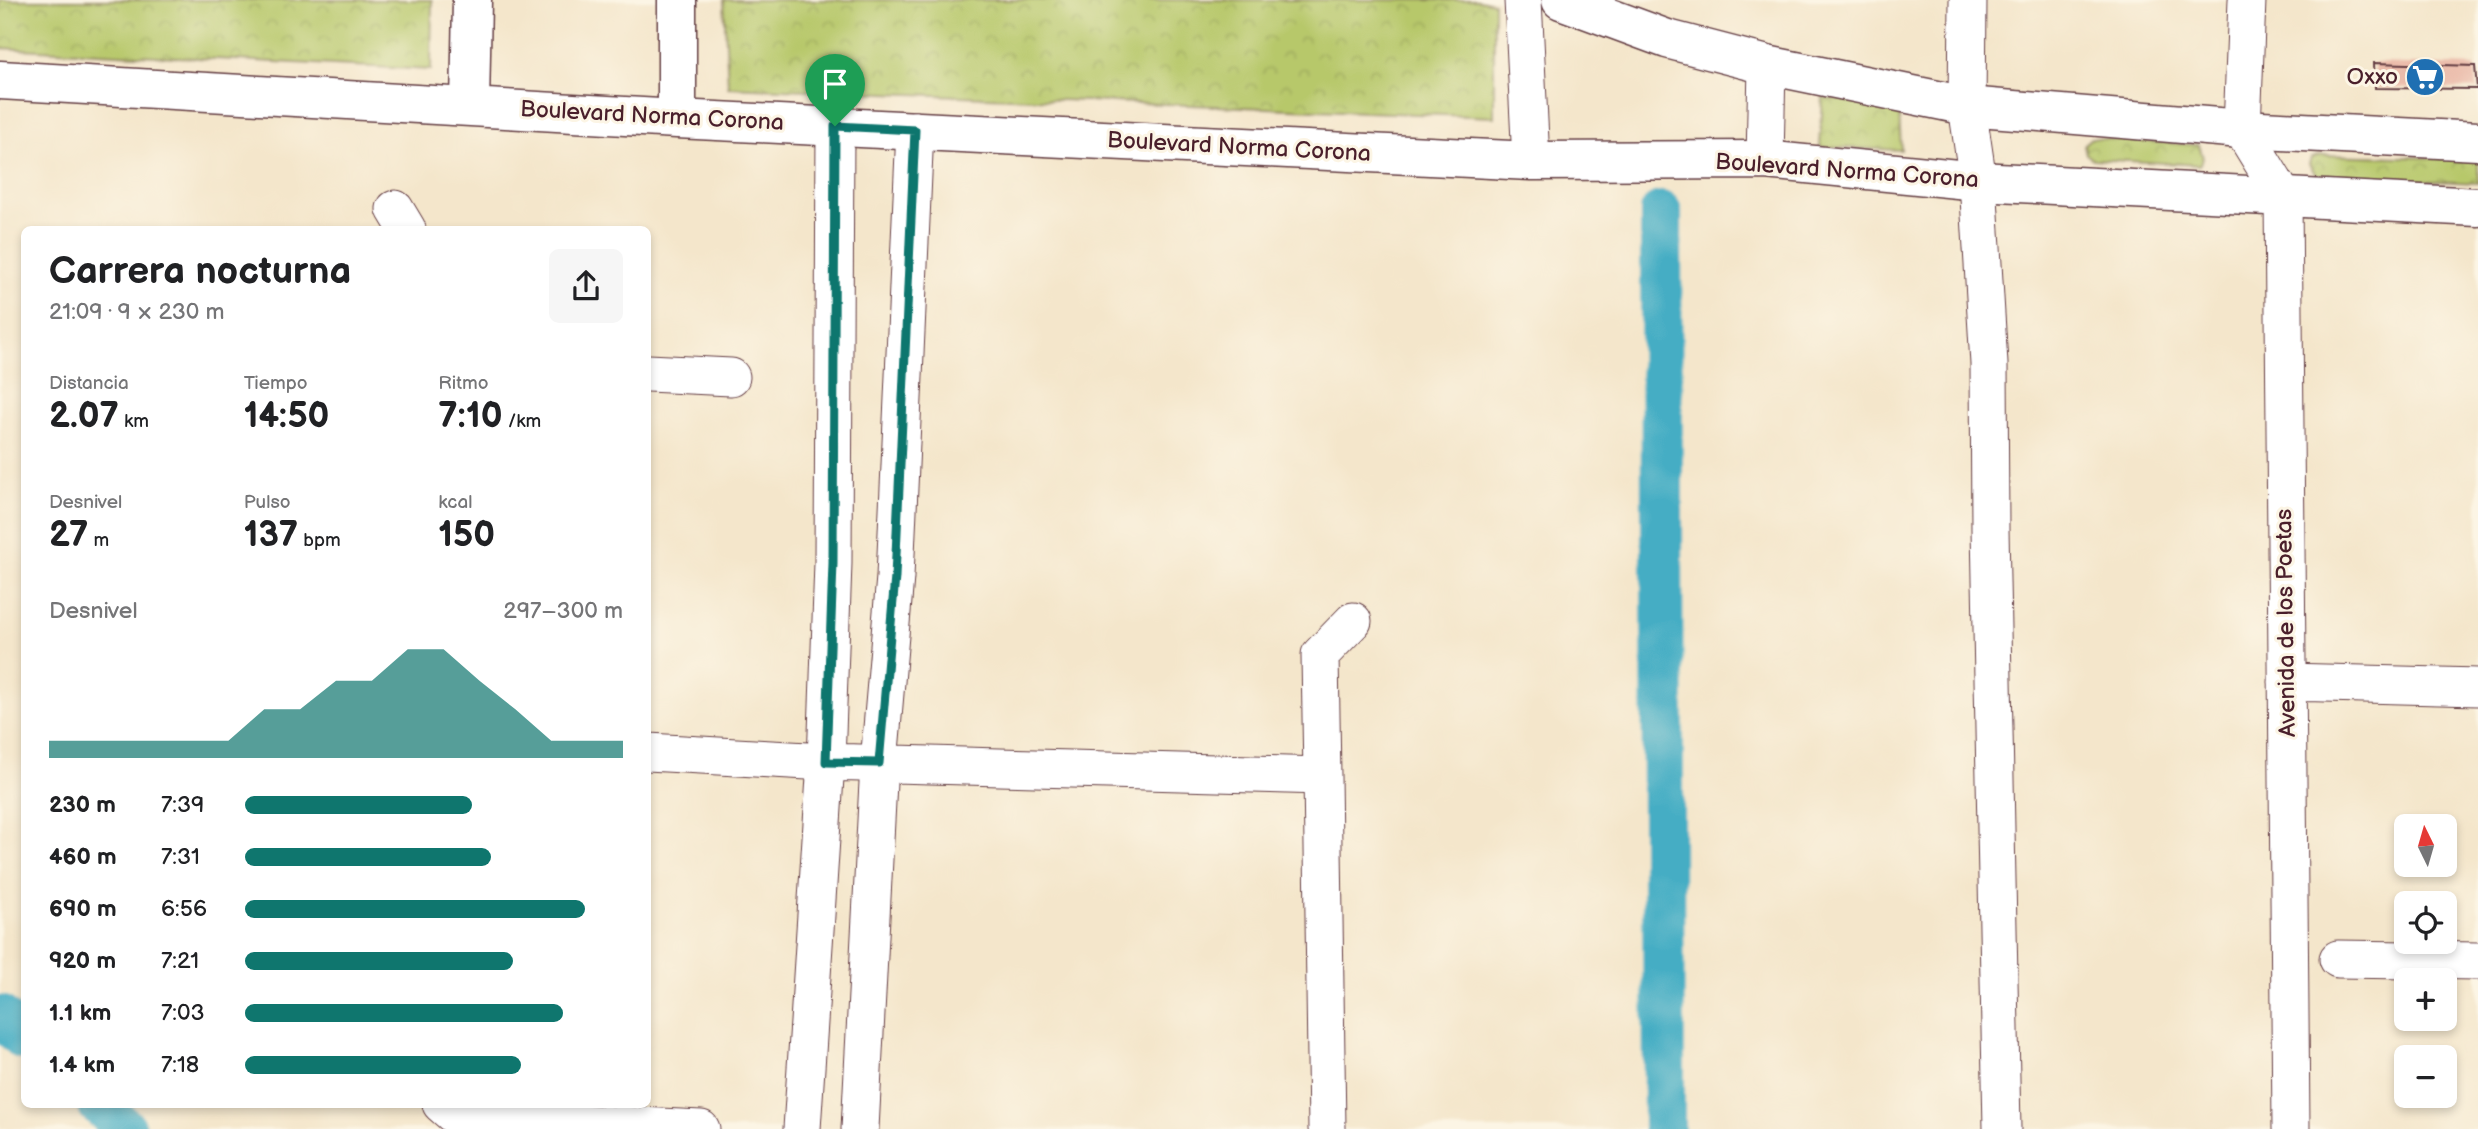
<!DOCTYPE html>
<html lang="es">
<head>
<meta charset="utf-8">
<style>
  body { margin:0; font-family:"Balsamiq Sans",sans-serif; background:#f6f6f6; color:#202124; height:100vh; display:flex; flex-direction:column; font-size:26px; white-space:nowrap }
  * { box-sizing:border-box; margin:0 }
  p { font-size:23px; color:#757577 }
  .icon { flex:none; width:38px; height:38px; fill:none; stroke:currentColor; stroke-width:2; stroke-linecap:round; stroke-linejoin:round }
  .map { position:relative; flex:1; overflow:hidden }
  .details { position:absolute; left:21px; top:226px; width:630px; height:882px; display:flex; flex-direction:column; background:#fff; border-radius:10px; box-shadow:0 4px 10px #0003 }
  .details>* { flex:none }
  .needle { width:46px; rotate:355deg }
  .fabs { position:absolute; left:2394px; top:814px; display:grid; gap:14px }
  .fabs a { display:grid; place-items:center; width:63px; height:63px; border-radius:10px; background:#fff; box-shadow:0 4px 10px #0003; font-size:35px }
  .pin { position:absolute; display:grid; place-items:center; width:60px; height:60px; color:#fff; margin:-72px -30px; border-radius:50% 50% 50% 0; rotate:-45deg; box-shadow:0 0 7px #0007 }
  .pin .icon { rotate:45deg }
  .round { display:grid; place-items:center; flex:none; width:74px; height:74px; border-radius:10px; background:#f6f6f6 }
  .head { display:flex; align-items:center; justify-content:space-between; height:119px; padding:0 28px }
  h1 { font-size:38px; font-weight:600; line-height:52px }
  .metrics { display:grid; grid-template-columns:repeat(3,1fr); gap:10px; height:119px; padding:7px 28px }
  .metrics div { display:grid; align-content:center }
  .metrics b { font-size:35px; font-weight:600 }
  .metrics small { font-size:19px; font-weight:400 }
  .metrics p { font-size:19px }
  .chart { height:196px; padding:14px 28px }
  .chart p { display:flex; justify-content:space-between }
  .chart svg { width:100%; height:126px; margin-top:7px; fill:#0f766e; opacity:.7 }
  ul { padding:0 28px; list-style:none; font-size:23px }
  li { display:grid; grid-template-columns:112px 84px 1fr; align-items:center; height:52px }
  li i { height:18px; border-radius:9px; background:#0f766e }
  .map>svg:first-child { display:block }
  .park { fill:url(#park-crowns); stroke:#80744b; stroke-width:2 }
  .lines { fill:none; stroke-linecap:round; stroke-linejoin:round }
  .canal { stroke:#45adc4; stroke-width:42 }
  .building { fill:#e5a796 }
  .street-casing { stroke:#643d43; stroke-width:39 }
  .secondary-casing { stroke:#643d43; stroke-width:41 }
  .street { stroke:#fff; stroke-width:37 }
  .secondary { stroke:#fff; stroke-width:38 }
  .route-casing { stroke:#fff; stroke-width:14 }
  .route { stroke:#0f766e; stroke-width:9 }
  .labels { text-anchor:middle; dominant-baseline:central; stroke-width:6; stroke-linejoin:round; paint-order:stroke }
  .poi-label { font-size:23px; fill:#4a1f2b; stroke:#fcf5e5; text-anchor:end }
  .street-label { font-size:23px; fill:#4a1f2b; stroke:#fcf5e5 }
</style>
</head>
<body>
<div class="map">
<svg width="2478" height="1129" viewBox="0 0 2478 1129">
  <defs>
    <pattern id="park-crowns" width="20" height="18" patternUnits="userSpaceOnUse" patternTransform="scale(1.75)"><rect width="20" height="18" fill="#b7c86b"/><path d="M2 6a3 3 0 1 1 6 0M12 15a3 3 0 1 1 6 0" fill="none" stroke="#9fab5d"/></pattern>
  </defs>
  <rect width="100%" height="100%" fill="#fcf5e5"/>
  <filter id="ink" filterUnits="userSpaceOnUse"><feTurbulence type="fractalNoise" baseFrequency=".0143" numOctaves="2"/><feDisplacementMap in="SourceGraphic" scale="14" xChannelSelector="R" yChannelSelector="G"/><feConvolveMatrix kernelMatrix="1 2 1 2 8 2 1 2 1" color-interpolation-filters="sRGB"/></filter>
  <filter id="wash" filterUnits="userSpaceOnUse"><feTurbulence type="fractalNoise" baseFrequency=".00686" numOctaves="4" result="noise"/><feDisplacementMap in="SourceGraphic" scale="28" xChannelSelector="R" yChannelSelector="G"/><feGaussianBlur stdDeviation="1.57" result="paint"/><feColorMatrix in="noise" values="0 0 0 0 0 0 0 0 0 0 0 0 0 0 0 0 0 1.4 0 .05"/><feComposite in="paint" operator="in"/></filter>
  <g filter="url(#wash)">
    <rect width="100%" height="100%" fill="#f4e6cb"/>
    <path class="park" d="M0 0H432L431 70 0 48Z
      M724 0H1478L1494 3V117L728 87Z
      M1823 97 1899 109 1901 150 1820 147Z
      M2091 138 2199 145 2203 158 2199 165 2093 159 2086 154 2084 144Z
      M2321 155 2478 159V183L2317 176 2309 164 2311 158Z"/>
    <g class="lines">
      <path class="canal" d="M1661 212 1664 1129
        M0 1016 24 1039
        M98 1104 126 1129"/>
    </g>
    <g id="blocks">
      <path class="building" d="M2374 63 2475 66 2477 89 2375 88Z"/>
    </g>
  </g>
  <g filter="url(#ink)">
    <use href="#blocks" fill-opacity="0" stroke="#643d43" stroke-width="2"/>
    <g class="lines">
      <g class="street-casing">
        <path id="street" d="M1523 0 1531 161
          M1968 0 1967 106 1978 181 1989 364 1990 529 2002 1129
          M2247 0 2242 129 2283 196 2291 1129
          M1765 160 1767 65
          M395 209 407 229
          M648 373 731 377
          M2287 682 2478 687
          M648 752 826 762 1322 776 1320 655 1353 621
          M1322 776 1327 1129
          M2338 959 2478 961
          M441 1104 456 1117 701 1129
          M802 1129 826 762 833 563 835 126
          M860 1129 879 763 895 577 915 130"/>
      </g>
      <g class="secondary-casing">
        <path id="secondary" d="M677 0V119
          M1561 0 1667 39 1767 65 1967 106 2242 129 2478 141
          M0 80 677 119 1531 161 1765 160 1978 181 2478 207
          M470 106 472 0"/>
      </g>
      <use href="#street" class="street"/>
      <use href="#secondary" class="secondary"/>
    </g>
  </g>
  <g class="lines" filter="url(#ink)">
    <g class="route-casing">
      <path id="route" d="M835 126 915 130 895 577 879 763 826 762 833 563Z"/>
    </g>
    <use href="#route" class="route"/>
  </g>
  <defs>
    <g id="supermarket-disc" transform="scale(2.0125)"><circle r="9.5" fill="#1f6fb2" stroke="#fcf5e5"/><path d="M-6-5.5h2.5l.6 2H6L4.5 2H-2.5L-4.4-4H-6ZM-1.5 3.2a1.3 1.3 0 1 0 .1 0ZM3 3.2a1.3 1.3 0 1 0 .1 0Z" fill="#fff"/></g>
  </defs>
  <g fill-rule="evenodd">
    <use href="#supermarket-disc" x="2425" y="77"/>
  </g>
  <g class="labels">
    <g class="poi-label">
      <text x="2398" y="77">Oxxo</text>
    </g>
    <g class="street-label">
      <text transform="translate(652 116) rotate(3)">Boulevard Norma Corona</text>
      <text transform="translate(1239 147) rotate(3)">Boulevard Norma Corona</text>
      <text transform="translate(1847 171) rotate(4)">Boulevard Norma Corona</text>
      <text transform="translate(2286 623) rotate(-91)">Avenida de los Poetas</text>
    </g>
  </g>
</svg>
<div class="fabs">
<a><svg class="needle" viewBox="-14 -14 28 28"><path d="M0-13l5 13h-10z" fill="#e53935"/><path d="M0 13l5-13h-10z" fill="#757577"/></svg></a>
<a><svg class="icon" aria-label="locate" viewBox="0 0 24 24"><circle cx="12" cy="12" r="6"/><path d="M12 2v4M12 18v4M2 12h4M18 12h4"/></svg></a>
<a>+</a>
<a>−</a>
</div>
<div class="pin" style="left:835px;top:126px;background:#1e9e55"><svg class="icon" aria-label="arrive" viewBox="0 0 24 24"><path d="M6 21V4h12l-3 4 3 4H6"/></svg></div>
<section class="details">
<div class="head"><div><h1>Carrera nocturna</h1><p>21:09 · 9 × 230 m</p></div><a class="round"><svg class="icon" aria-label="share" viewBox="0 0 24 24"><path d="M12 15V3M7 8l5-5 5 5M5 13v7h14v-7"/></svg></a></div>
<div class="metrics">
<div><p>Distancia</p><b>2.07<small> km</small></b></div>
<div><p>Tiempo</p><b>14:50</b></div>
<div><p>Ritmo</p><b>7:10<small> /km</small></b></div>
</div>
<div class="metrics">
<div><p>Desnivel</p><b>27<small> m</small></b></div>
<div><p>Pulso</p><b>137<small> bpm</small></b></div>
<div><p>kcal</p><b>150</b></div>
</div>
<div class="chart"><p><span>Desnivel</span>297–300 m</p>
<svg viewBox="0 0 160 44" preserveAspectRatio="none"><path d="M0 44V38L10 38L20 38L30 38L40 38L50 38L60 27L70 27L80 17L90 17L100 6L110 6L120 17L130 27L140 38L150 38L160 38V44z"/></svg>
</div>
<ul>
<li><b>230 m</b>7:39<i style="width:60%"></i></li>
<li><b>460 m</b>7:31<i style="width:65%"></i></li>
<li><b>690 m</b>6:56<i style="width:90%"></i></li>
<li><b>920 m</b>7:21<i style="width:71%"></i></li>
<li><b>1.1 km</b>7:03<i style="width:84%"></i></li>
<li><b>1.4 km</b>7:18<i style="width:73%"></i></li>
</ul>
</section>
</div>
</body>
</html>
